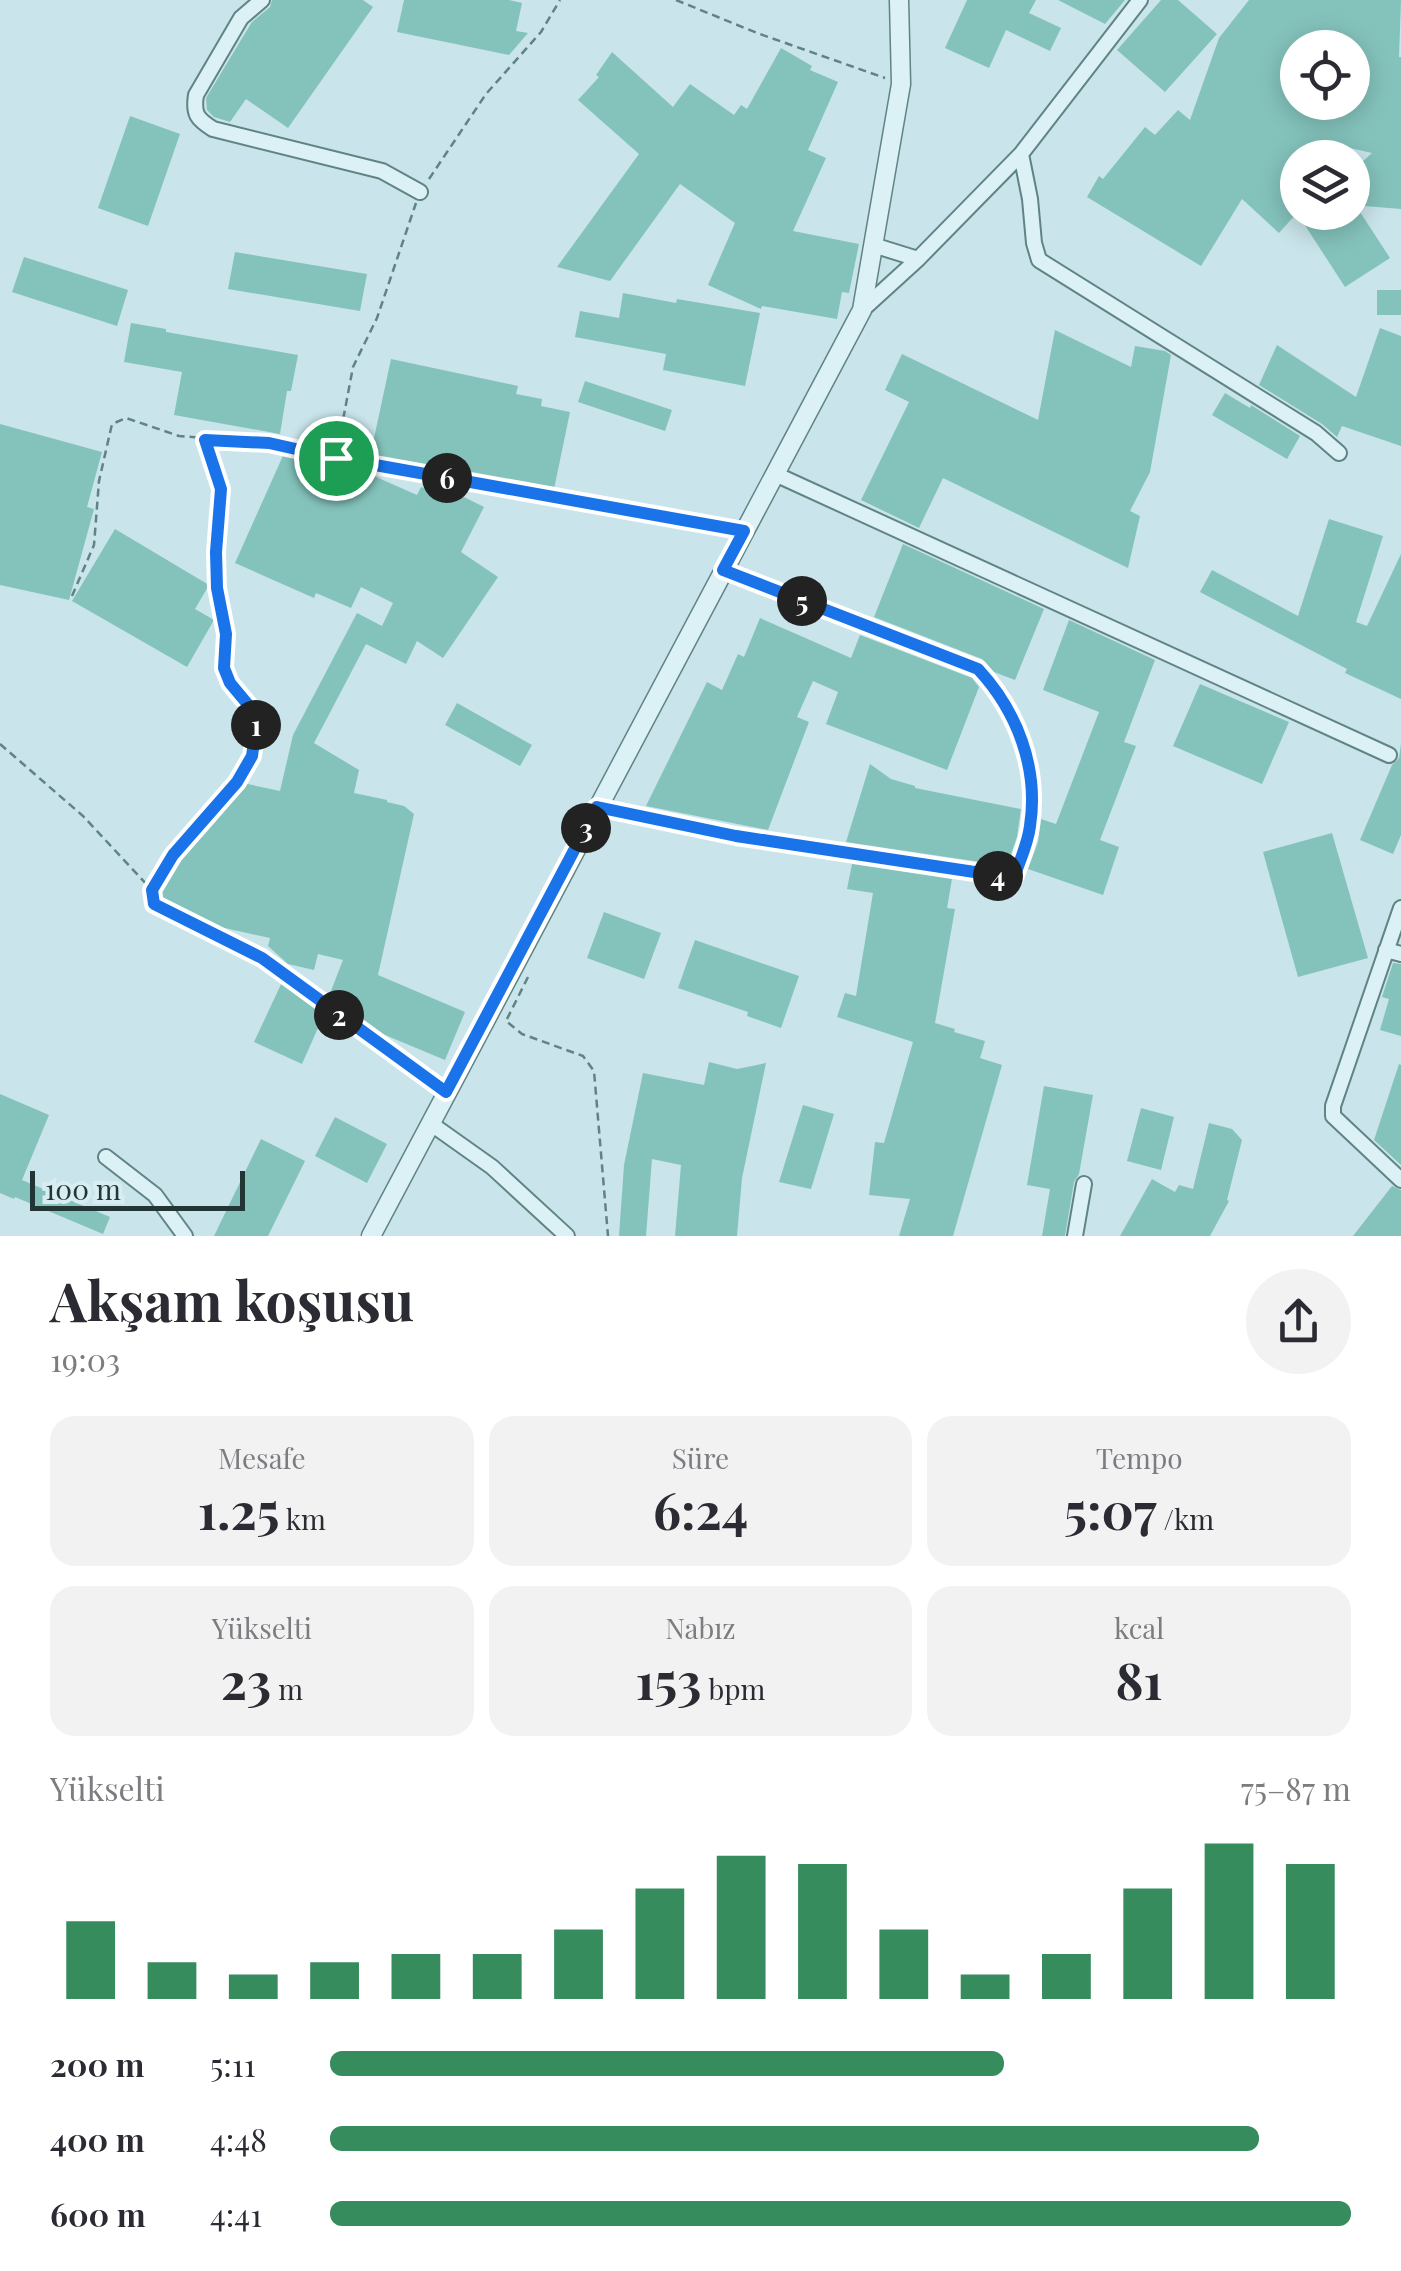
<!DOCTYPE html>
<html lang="tr">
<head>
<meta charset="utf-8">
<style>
  body { margin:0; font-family:"Playfair Display",serif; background:#f2f2f3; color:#2b2b33; height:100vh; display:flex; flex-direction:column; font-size:38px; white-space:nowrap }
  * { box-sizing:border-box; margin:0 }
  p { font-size:32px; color:#7c7c81 }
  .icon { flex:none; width:55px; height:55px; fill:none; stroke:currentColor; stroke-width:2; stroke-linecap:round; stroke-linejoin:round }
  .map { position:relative; height:1236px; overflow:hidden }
  .details { display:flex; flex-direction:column; background:#fff; flex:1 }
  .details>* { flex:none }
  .controls { position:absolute; left:1280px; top:30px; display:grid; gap:20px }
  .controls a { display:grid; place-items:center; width:90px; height:90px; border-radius:50%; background:#fff; box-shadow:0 5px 25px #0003; font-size:50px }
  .scale { position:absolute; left:30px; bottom:25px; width:215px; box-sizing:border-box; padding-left:10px; border:5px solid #223635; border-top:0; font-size:28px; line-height:35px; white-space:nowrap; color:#223635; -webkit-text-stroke:8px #d8edf2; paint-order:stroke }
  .pin { position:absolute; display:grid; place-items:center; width:85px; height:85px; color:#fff; margin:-42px; border:5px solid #fff; border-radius:50%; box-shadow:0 2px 10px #0007 }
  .km { position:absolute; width:50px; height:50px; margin:-25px; border-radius:50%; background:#222; color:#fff; font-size:28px; line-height:50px; text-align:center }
  .round { display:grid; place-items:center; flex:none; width:105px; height:105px; border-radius:52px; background:#f2f2f3 }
  .overview { display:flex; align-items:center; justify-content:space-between; height:170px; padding:0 50px }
  h1 { font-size:55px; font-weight:700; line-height:75px }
  .metrics { display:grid; grid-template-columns:repeat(3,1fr); gap:15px; height:170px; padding:10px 50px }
  .metrics div { display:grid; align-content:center; border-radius:25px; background:#f2f2f3; text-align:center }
  .metrics b { font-size:50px; font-weight:700 }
  .metrics small { font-size:28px; font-weight:400 }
  .metrics p { font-size:28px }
  .chart { height:280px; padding:20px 50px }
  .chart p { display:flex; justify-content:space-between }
  .chart svg { width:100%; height:180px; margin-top:10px; stroke:#378c5e; stroke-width:6 }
  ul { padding:0 50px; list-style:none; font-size:32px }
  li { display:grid; grid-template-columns:160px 120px 1fr; align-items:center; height:75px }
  li i { height:25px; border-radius:12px; background:#378c5e }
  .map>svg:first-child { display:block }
  .building { fill:#84c3bc; fill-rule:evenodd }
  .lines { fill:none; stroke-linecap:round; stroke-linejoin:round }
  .minor-casing { stroke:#608484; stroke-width:18 }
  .tertiary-casing { stroke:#608484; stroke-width:21 }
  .path { stroke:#608484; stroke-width:2.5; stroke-dasharray:8 5; stroke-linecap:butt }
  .minor { stroke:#dcf1f5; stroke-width:14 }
  .tertiary { stroke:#dcf1f5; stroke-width:18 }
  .route-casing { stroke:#fff; stroke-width:20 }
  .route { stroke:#1a73e8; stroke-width:12 }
</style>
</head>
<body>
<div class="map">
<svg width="1401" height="1236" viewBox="0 0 1401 1236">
  <rect width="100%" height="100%" fill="#c9e4ea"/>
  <path class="building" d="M272 0H363L373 7 288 128 246 99 230 122 214 117 207 110 206 98 244 35 252 22 270 7Z
    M404 0H509L522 3 516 31 528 33 509 55 397 32Z
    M967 0H1036L1029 13 1061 28 1050 51 1006 30 989 68 945 48Z
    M1058 0H1125L1105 24Z
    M1161 0H1178L1217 34 1165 92 1117 50Z
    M1249 0H1401L1399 57H1401V209L1352 205V171L1372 153 1328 143 1323 158H1298L1297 212H1360L1390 258 1345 287 1297 213 1279 233 1242 199 1201 266 1087 197 1099 176 1103 179 1145 127 1155 135 1178 110 1190 120 1219 38ZM1298 48H1352V102H1298Z
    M781 48 812 66 810 70 838 82 808 150 826 158 793 231 859 244 849 293 842 292 837 319 762 306 761 309 708 285 735 223 680 184 610 281 557 267 639 154 578 100 599 77 596 75 612 52 673 107 690 84 734 115 741 105 747 109Z
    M130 116 180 134 148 226 98 208Z
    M235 252 367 274 360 311 228 289Z
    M24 257 128 290 117 326 12 292Z
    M1377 290H1401V315H1377Z
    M623 293 676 303 677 299 760 313 745 386 663 370 666 354 575 337 580 311 619 318Z
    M131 323 166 329V332L298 355 291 391H287L280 434 174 415 182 372 124 362Z
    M1380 328 1401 336V446L1342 426 1337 437 1322 424 1259 385 1277 345 1356 397Z
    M1055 330 1131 367 1135 346 1165 351 1171 355 1150 472 1130 511 1140 516 1128 568 943 478 919 528 861 500 909 402 885 390 902 354 1038 420Z
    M391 359 518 386 516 394 542 399 541 406 570 412 554 489 524 482 523 490 370 457Z
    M585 381 672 410 665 431 578 402Z
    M1225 393 1250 408 1251 405 1300 436 1287 459 1212 415Z
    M0 424 102 452 87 507 94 509 69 600 0 585Z
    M286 449 329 462 366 478 367 473 417 495 421 487 446 497 450 490 484 507 461 552 498 577 443 658 417 641 406 664 366 644 314 743 359 770 354 793 387 800V802L404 806 414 814 378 975 465 1012 445 1060 361 1025 362 1023 329 996 343 960 318 954 314 970 288 964 268 946 270 938 220 927 219 932 158 896 163 876 243 783 280 791 293 735 357 613 382 626 393 603 361 587 351 608 316 593 314 598 235 563Z
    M1329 519 1383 536 1356 622 1367 626 1401 554V699L1345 673 1347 669 1200 592 1212 570 1298 616Z
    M115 529 209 585 195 609 214 620 187 667 72 601Z
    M903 544 1044 609 1015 680 994 672 982 659 874 617Z
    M760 618 851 658 860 635 972 678 979 687 947 770 826 724 838 692 813 681 797 717 809 722 768 830 646 806 707 682 722 690 738 654 744 657Z
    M1069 620 1155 660 1124 742 1136 746 1100 840 1119 847 1103 895 1028 869 1038 842 1041 819 1056 824 1099 712 1043 690Z
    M1200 684 1289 722 1262 784 1173 746Z
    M457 703 532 745 520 766 445 725Z
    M1401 744V835L1393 854 1360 840 1392 765 1399 758Z
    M870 764 891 779 915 786V788L1021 809 1017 837 1007 866 846 842Z
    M1332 833 1368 958 1298 977 1263 852Z
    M852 864 952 879 947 908 955 909 935 1023 955 1029 954 1032 985 1041 980 1058 1002 1065 953 1236H899L910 1199 869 1195 875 1142 884 1143 913 1042 837 1017 845 993 856 996 873 893 847 889Z
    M604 912 661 933 644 979 587 958Z
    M695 940 799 976 781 1028 747 1016 748 1012 678 988Z
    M1393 963 1401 964V1036L1380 1030 1389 999 1382 997Z
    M283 980 326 1010 302 1064 254 1042Z
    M709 1062 737 1069 766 1063 742 1178 737 1236H675L681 1165 652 1159 646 1236H619L624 1165 643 1073 704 1085Z
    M1399 1064 1401 1065V1165L1374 1140Z
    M1044 1086 1093 1095 1079 1174 1074 1182 1065 1236H1042L1050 1189 1027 1185Z
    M0 1094 49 1115 22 1180 110 1217 103 1234 15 1197 14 1199 0 1193Z
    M803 1105 834 1114 811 1189 779 1182Z
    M1141 1108 1174 1117 1161 1170 1127 1161Z
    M335 1117 387 1144 367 1183 315 1156Z
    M1209 1123 1232 1129 1242 1140 1227 1200 1229 1201 1210 1236H1120L1152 1179 1175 1192 1179 1185 1193 1189Z
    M261 1139 305 1161 268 1236H214Z
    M1392 1186 1401 1190V1236H1353Z"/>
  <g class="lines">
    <g class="minor-casing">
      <path id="minor" d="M262 0 241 18 196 95C193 114 197 119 213 129L382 171 420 192
        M1021 154 1030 199 1034 243 1039 260 1316 433 1339 453
        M873 245 918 259
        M862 310 918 259 1021 154 1140 0
        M775 474 1389 755
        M597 807 737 836 1014 878C1019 862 1028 844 1030 826 1039 767 1018 712 978 669L723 570
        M1401 908 1333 1106V1116L1401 1180
        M1386 950 1401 954
        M430 1123 492 1167 567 1236
        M106 1157 155 1195 185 1236
        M1075 1236 1084 1184"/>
    </g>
    <g class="tertiary-casing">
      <path id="tertiary" d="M371 1236 862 310 901 84 899 0"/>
    </g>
    <path class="path" d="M676 0 757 33 885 78
      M429 179 486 94 541 32 560 0
      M205 439 221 489 215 551 217 588 226 635 224 668 230 683 250 707 257 727 252 755 237 782 173 855 152 890 154 904 262 959 432 1083
      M336 457 353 367 377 318 416 203
      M72 596 94 545 99 481 112 424 126 418 179 436 269 443 336 458 729 528
      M0 744 83 816 150 888
      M528 977 506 1021 522 1034 583 1056 594 1071 608 1236"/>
    <use href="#minor" class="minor"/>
    <use href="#tertiary" class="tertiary"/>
  </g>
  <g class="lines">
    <g class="route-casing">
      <path id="route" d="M205 440 269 443 336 458 744 531 723 570 978 669C1017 711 1039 768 1030 826 1028 844 1019 862 1014 878L736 836 597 807 446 1092 262 958 154 904 152 890 173 855 237 782 252 756 256 727 250 707 230 683 224 668 226 634 217 588 216 552 221 489Z"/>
    </g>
    <use href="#route" class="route"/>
  </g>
</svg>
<div class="controls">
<a><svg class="icon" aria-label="locate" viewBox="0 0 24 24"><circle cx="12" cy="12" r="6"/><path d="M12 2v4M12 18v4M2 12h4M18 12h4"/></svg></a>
<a><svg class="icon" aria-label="layers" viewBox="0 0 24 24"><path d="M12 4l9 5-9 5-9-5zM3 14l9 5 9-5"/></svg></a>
</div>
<div class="scale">100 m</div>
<div class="pin" style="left:336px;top:458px;background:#1e9e55"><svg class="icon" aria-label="arrive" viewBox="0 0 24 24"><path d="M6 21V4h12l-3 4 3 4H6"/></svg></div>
<b class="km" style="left:256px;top:725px">1</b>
<b class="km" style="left:339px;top:1015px">2</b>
<b class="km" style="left:586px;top:828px">3</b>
<b class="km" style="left:998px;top:876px">4</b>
<b class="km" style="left:802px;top:601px">5</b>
<b class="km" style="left:447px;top:478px">6</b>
</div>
<section class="details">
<div class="overview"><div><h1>Akşam koşusu</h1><p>19:03</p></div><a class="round"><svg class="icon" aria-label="share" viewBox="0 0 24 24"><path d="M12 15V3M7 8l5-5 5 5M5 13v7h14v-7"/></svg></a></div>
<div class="metrics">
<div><p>Mesafe</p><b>1.25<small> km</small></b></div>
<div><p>Süre</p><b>6:24</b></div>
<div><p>Tempo</p><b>5:07<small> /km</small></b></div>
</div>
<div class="metrics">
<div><p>Yükselti</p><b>23<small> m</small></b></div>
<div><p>Nabız</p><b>153<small> bpm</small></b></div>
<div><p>kcal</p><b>81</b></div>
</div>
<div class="chart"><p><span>Yükselti</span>75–87 m</p>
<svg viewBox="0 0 160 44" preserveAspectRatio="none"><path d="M5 44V25M15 44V35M25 44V38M35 44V35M45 44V33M55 44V33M65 44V27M75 44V17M85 44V9M95 44V11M105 44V27M115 44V38M125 44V33M135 44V17M145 44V6M155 44V11"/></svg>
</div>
<ul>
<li><b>200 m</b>5:11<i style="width:66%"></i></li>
<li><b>400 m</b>4:48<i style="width:91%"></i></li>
<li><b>600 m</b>4:41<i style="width:100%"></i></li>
</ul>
</section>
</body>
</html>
